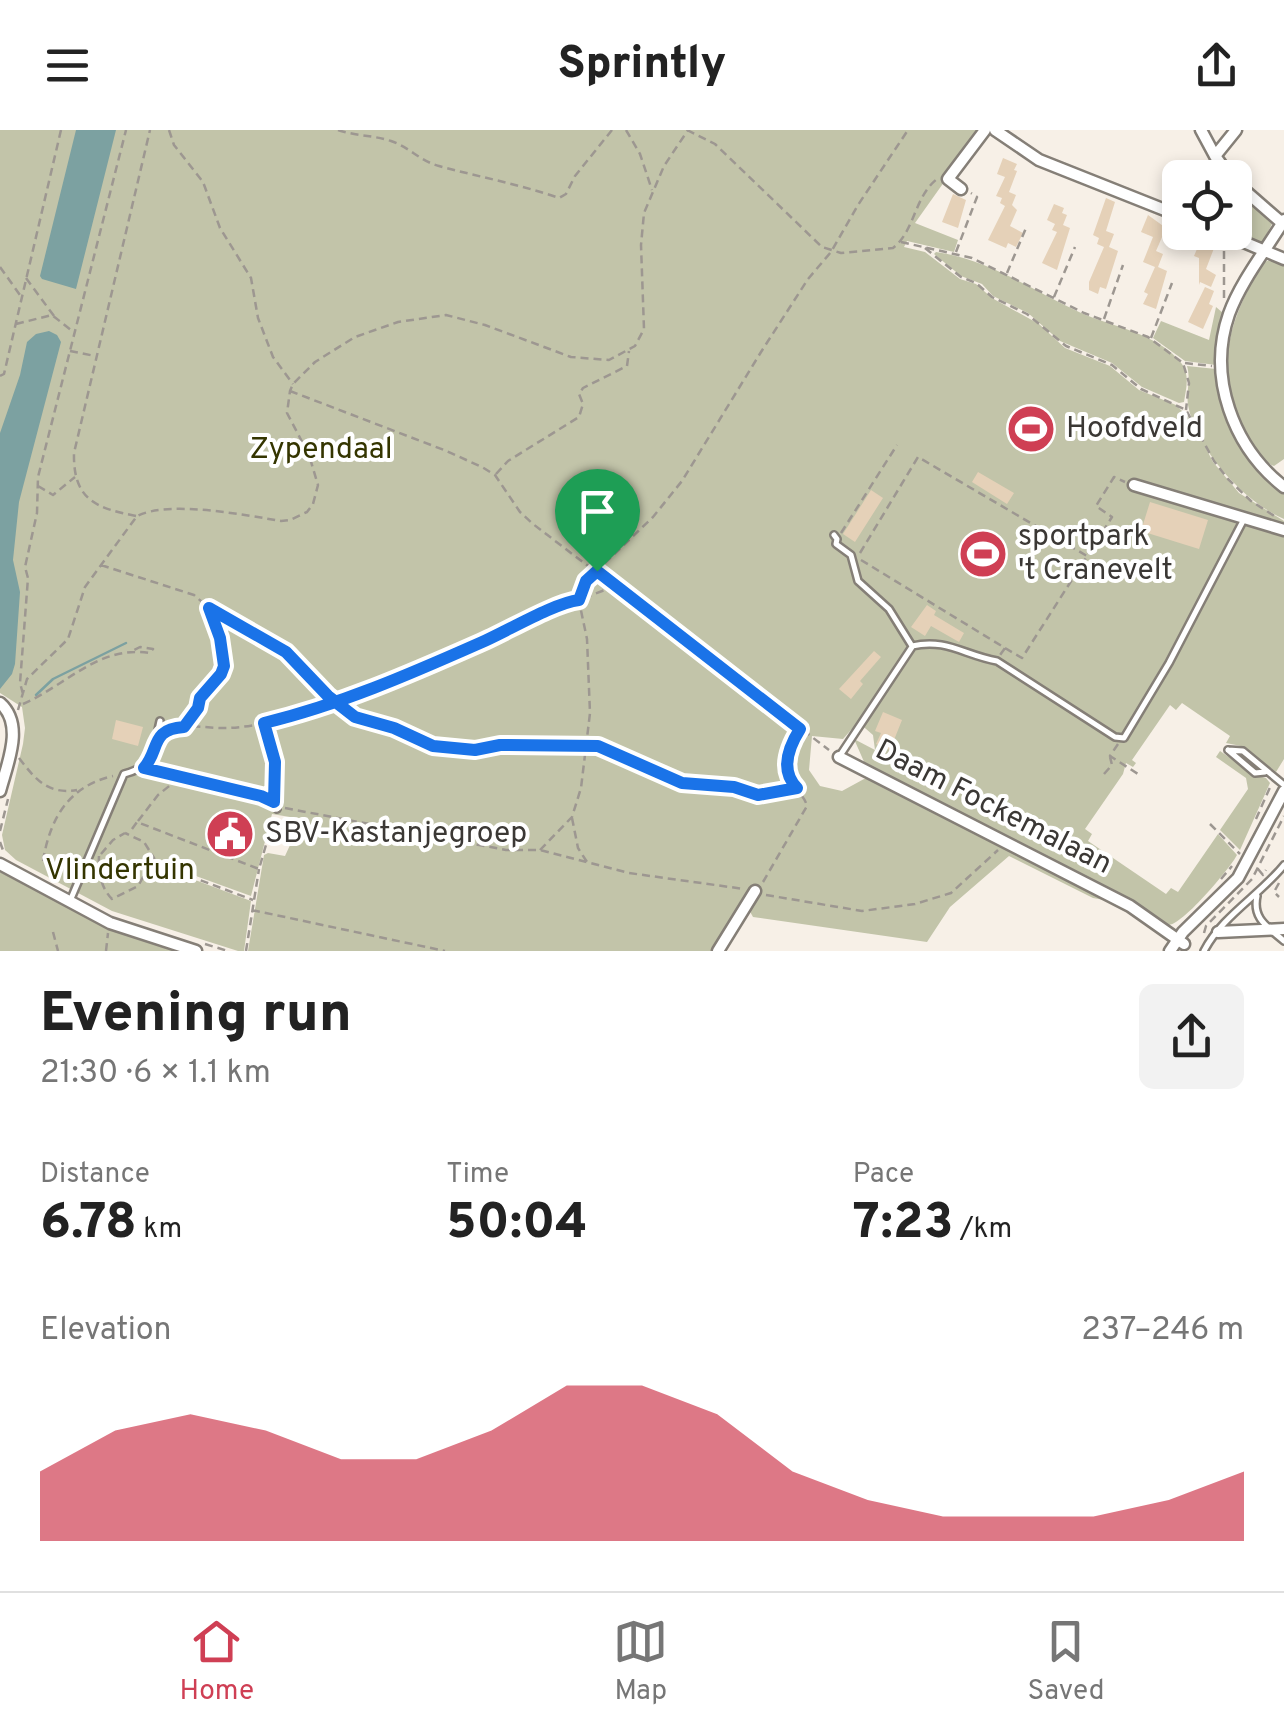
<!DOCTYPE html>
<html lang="en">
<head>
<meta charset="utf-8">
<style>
  body { margin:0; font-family:Overpass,sans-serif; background:#f2f2f2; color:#222; height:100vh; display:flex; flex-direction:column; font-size:38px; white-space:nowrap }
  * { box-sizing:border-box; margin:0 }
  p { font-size:32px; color:#767676 }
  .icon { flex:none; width:55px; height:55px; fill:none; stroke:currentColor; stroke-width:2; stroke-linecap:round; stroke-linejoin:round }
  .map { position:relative; height:821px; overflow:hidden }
  .drawer { display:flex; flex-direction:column; background:#fff; flex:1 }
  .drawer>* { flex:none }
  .buttons { position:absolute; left:1162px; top:30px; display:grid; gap:20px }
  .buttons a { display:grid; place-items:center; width:90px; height:90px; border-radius:15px; background:#fff; box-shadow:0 5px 15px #0003; font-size:50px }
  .pin { position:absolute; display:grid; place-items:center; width:85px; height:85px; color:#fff; margin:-102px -42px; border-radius:50% 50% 50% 0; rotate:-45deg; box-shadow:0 0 10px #0007 }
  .pin .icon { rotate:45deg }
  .round { display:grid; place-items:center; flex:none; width:105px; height:105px; border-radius:15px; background:#f2f2f2 }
  .summary { display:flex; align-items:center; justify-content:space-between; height:170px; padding:0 40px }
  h1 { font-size:55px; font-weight:800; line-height:75px }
  .metrics { display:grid; grid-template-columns:repeat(3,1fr); gap:15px; height:170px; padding:10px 40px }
  .metrics div { display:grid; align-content:center }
  .metrics b { font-size:50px; font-weight:800 }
  .metrics small { font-size:28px; font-weight:400 }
  .metrics p { font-size:28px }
  .chart { height:280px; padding:20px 40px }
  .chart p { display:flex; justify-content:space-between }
  .chart svg { width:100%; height:180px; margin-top:10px; fill:#cf3f54; opacity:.7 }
  header { display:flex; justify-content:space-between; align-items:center; height:130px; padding:0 40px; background:#fff; font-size:45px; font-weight:800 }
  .dock { display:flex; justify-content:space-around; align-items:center; height:140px; border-top:2px solid #e0e0e0; background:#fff; font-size:28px; color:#767676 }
  .dock a { display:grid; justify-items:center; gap:5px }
  .dock .selected { color:#cf3f54 }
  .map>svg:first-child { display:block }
  .green { fill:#c2c4a9 }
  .water { fill:#7ca1a1 }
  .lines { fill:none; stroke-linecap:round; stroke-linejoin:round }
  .stream { stroke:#7ca1a1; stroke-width:2.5 }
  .building { fill:#e5d1b8 }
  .lane-casing { stroke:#857f77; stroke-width:10 }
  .street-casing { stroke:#857f77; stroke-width:15 }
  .path { stroke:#9d9791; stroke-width:2.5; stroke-dasharray:8 5; stroke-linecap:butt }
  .lane { stroke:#fff; stroke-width:5 }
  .street { stroke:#fff; stroke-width:10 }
  .route-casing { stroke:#fff; stroke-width:20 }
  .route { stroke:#1a73e8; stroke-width:12 }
  .labels { text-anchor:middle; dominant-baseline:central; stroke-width:8; stroke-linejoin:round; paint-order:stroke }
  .poi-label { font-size:30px; fill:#3b3835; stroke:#fff; text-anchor:start }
  .park-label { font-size:30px; fill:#343500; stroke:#fff }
  .street-label { font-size:30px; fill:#3b3835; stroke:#fff }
</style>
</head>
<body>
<header><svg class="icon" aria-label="menu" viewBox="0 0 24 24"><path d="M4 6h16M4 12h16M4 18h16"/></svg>Sprintly<svg class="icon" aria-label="share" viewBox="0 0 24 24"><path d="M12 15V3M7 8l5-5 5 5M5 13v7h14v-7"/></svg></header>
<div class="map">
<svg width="1284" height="821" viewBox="0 0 1284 821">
  <rect width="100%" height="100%" fill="#f7f0e7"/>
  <path class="green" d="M0 0H981L915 93 958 110 954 122 907 111 904 117 925 122 960 149 976 154 992 168 1039 194 1065 218 1110 236 1139 260 1176 275 1192 291 1213 332 1239 363 1284 391V629L1276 642 1241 616 1226 613 1230 606 1182 573 1176 580 1170 575 1132 630 1136 633 1133 637 1126 633 1123 644 1085 699 1092 704 1088 711 1166 764 1171 758 1178 762 1218 704 1237 725 1234 730C1225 743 1180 799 1166 795 1155 791 1142 780 1132 773L872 640 865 634 854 609 875 620 873 605 858 592 843 609 812 606 809 640 820 656 842 661 864 649H872L1115 772 1093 768 1009 726 950 777 927 812 753 787 748 778 714 821H248L264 725 268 723 285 726 302 689 272 684 251 766 160 733 158 736 251 771 244 821H238L112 781 16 730 5 720 2 705 23 614 25 598 22 577 0 563Z
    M1235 59 1272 94 1262 113 1231 103 1235 102Z
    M936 122C988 129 1032 160 1079 182 1111 197 1159 203 1182 234 1190 246 1186 259 1184 272L1179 273 1142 257 1112 233 1060 211 1028 183 993 166 982 154 961 146 934 124Z
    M1274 129 1284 134V329L1274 336C1260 331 1251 314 1244 301 1213 238 1229 188 1264 132Z
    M1216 177 1223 183 1216 235 1185 231 1153 208 1161 191 1209 210Z
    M1187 236 1216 239C1219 288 1243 335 1284 364V389C1244 372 1196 319 1188 275 1186 262 1191 249 1187 236Z
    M1220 621 1255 645 1266 648 1270 653 1240 720 1220 700 1248 659 1246 648 1216 627Z
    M0 742 113 801 183 821H0Z"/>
  <path class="water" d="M76 0H116L76 159 42 149 40 146Z
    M49 201 57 205 61 212 19 372 13 430 20 462 15 534 12 544 0 559V303L20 245 27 212 36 204Z"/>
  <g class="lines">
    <path class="stream" d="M36 565 53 549 126 513"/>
  </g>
  <path class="building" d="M1003 28 1017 34 1014 40 1017 41 1009 62 1016 65 1012 75 1017 80 1010 96 1023 103 1016 117 1008 113 1006 118 988 110 1005 76 1000 73 1002 68 996 66 1005 47 997 44Z
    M953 64 966 70 958 98 942 92Z
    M1106 68 1115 72 1106 101 1114 104 1109 117 1118 121 1106 159 1100 157 1098 164 1089 160V152L1104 117 1097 114 1099 108 1093 105Z
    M1054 74 1064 78 1062 83 1067 85 1063 95 1070 98 1057 140 1042 133 1057 102 1052 100 1055 94 1047 90Z
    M1148 85 1166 98 1156 121 1163 124 1158 137 1167 141 1156 179 1143 174 1148 164 1144 162 1155 137 1143 132 1153 107 1141 102Z
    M1202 107 1216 113 1206 139 1216 145 1211 157 1200 152 1199 155V128L1194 126Z
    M1205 157 1214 161 1209 174 1213 176 1203 199 1188 192Z
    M978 342 1014 363 1007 374 972 352Z
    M871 360 883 368 855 412 843 404Z
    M1150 372 1208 390 1199 419 1141 401Z
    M927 475 936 481 934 485 964 503 959 512 931 496 925 506 911 497Z
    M874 521 881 527 860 551 863 554 851 569 839 559Z
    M883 582 902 590 890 620 876 614 881 603 875 601Z
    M116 590 143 597 138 616 112 609Z"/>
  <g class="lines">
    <g class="lane-casing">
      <path id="lane" d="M834 405 837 409 836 414 851 425 858 451 889 479 912 516
        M912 516C946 508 964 525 997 531L1115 607 1124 608 1169 533 1243 391
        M1228 620 1243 621 1284 655
        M1228 620 1255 643 1265 642
        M839 627 912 517
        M144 639 261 666 274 672 277 679
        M1257 766C1252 789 1268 797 1284 811
        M70 771 124 644C157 635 153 621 160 591
        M1204 821C1222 786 1260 765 1284 735"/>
    </g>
    <g class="street-casing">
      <path id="street" d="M995 0 1039 30 1180 86
        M1201 0 1215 26 1231 48
        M1215 26 1236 0
        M1235 52 1282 93
        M961 59 948 49 985 0
        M1284 90C1266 120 1241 151 1229 184 1207 247 1233 317 1284 357
        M1220 102 1284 129
        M1134 355 1284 400
        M0 573C25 595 7 634 0 661
        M839 627 1130 776 1184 814
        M0 734 110 793 196 821
        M1218 802 1284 799
        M718 821 755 761
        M1170 821 1183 802 1238 748 1284 661"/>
    </g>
    <path class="path" d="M169 0 174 15 203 52 220 98 251 148 258 188 273 227 293 254
      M338 0C355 6 373 5 391 11 409 17 420 31 439 36 479 47 519 54 559 68L566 64 575 46 612 0
      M626 0 640 24 652 60
      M687 0 715 14 822 117 841 123 893 118C915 101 914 67 937 49
      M901 112 972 128 1084 183 1148 207 1183 233 1189 253 1186 280
      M925 118 961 147 976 153 992 167 1027 184 1066 216 1112 235 1141 259 1186 280 1214 331 1228 349 1251 371 1276 387
      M956 122 977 67 971 63
      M0 137 20 165
      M1007 143 1026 98
      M26 148 54 186
      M1054 167 1075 117
      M1224 168V116
      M1104 189 1123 135
      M16 194 52 185 71 200
      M1151 208 1172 153
      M70 221 95 226
      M1185 233 1212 236
      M0 246 4 244 61 0
      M290 261 444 320 482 337 495 345 520 382 533 394 829 620
      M496 344 508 331 579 287 583 274 579 264 583 258 627 236 629 221
      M38 356 53 365 75 347
      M136 386C96 378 73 370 74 323L150 0
      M841 403 897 315
      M860 423 918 327 1087 426
      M861 430 1005 518 1000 525
      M101 435 194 465 209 478 220 508 224 536 221 544 200 568 197 579 185 596
      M209 478 286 522 328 566 355 587 394 598 433 616 475 620 500 615 598 616 682 653 734 657 758 665 797 658
      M1005 518 1022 528 1112 387 1096 376 1114 347 1125 352
      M23 564 20 553 28 448 25 437 37 383 38 347 126 0
      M23 574C65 556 99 515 149 523L153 519 140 517 132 521
      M18 580 27 549 68 509 85 457 137 386C169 370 245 385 281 391L290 390 307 382 313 374 318 355 309 325 287 283 290 261 293 254 315 232 355 207 398 192 446 185 485 195 571 227 609 230 635 216 644 199 641 115 644 83 664 36 688 0
      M264 595 275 632V666
      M167 601C186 592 208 599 228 598 253 597 279 590 303 583 412 553 511 493 616 456
      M1118 614 1110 626 1138 644
      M19 628C35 649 48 665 77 660
      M1104 644 1112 635 1110 627
      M285 678 506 720H540L629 743 744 759
      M572 688 578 718 587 732
      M1256 689 1271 655
      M138 691 158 665 173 653
      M1210 694 1240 724
      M132 699 137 692 259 739 274 687
      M0 701 8 669
      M0 712 4 723
      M540 720 572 687 581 658 590 583 587 509 579 471 586 451 653 387 682 351 761 222 808 149 831 122 858 75 908 0
      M101 724 113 710 125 703
      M99 726C98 742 101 758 112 769L138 756 154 728 144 712 125 703
      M154 729 160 735 253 770
      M43 731C50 688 69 656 113 646
      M1258 739 1263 745 1266 740
      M1221 749 1232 736
      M763 752 807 676C804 664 793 659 789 649 783 633 791 614 798 601
      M1279 753 1274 762 1279 767
      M766 765 862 781 915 774 951 763 998 720
      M252 780 445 821
      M53 802 58 821
      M1204 803 1206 796 1252 749 1284 686
      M205 814 228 821
      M106 821 108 803
      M246 821 259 739"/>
    <use href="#lane" class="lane"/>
    <use href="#street" class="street"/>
  </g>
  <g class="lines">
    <g class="route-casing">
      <path id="route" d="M597 441 586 451 579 470C554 473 506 502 480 513 410 544 339 575 264 593L275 632 274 672 261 666 144 638C160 620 150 599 184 597L198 578 200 568 221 544 224 536 220 508 209 478 286 522 328 566 355 587 394 598 433 616 475 620 500 615 598 616 682 653 734 657 758 665 797 658C780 641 788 618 800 599L597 441"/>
    </g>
    <use href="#route" class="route"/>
  </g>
  <defs>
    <g id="stadium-disc" transform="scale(2.5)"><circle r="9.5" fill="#cf3f54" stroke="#fff"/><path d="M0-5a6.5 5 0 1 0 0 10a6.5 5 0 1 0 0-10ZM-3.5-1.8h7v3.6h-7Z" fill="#fff"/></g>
    <g id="civic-disc" transform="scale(2.5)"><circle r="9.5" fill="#cf3f54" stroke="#fff"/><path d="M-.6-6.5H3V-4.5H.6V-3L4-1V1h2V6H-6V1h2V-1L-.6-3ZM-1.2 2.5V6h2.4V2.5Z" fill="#fff"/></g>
  </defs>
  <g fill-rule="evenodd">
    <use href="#stadium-disc" x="1031" y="299"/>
    <use href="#stadium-disc" x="983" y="424"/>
    <use href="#civic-disc" x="230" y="704"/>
  </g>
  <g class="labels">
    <g class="poi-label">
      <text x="1066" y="299">Hoofdveld</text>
      <text x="1018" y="407">sportpark<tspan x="1018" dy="34">'t Cranevelt</tspan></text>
      <text x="265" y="704">SBV-Kastanjegroep</text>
    </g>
    <g class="park-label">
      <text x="321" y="320">Zypendaal</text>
      <text x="120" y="741">Vlindertuin</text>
    </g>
    <g class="street-label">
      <text transform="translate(993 678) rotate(27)">Daam Fockemalaan</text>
    </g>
  </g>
</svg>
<div class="buttons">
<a><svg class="icon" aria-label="locate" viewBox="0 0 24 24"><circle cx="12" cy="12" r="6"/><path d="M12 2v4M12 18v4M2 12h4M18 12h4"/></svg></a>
</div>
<div class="pin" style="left:597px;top:441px;background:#1e9e55"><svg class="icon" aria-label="arrive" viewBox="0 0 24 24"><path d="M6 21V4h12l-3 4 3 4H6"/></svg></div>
</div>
<section class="drawer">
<div class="summary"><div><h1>Evening run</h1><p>21:30 · 6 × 1.1 km</p></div><a class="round"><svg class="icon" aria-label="share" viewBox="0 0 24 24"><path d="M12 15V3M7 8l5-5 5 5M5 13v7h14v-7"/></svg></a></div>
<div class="metrics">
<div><p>Distance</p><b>6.78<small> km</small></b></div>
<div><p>Time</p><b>50:04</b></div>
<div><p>Pace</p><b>7:23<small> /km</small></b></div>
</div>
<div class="chart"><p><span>Elevation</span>237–246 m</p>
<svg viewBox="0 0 160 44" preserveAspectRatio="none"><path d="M0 44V27L10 17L20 13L30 17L40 24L50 24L60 17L70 6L80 6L90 13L100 27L110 34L120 38L130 38L140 38L150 34L160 27V44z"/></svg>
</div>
</section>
<nav class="dock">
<a class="selected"><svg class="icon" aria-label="home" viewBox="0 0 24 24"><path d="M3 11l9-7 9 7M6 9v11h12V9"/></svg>Home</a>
<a><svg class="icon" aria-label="map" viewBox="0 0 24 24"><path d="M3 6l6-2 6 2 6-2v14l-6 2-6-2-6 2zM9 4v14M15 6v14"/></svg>Map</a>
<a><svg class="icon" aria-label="saved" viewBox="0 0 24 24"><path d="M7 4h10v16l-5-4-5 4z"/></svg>Saved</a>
</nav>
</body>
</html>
